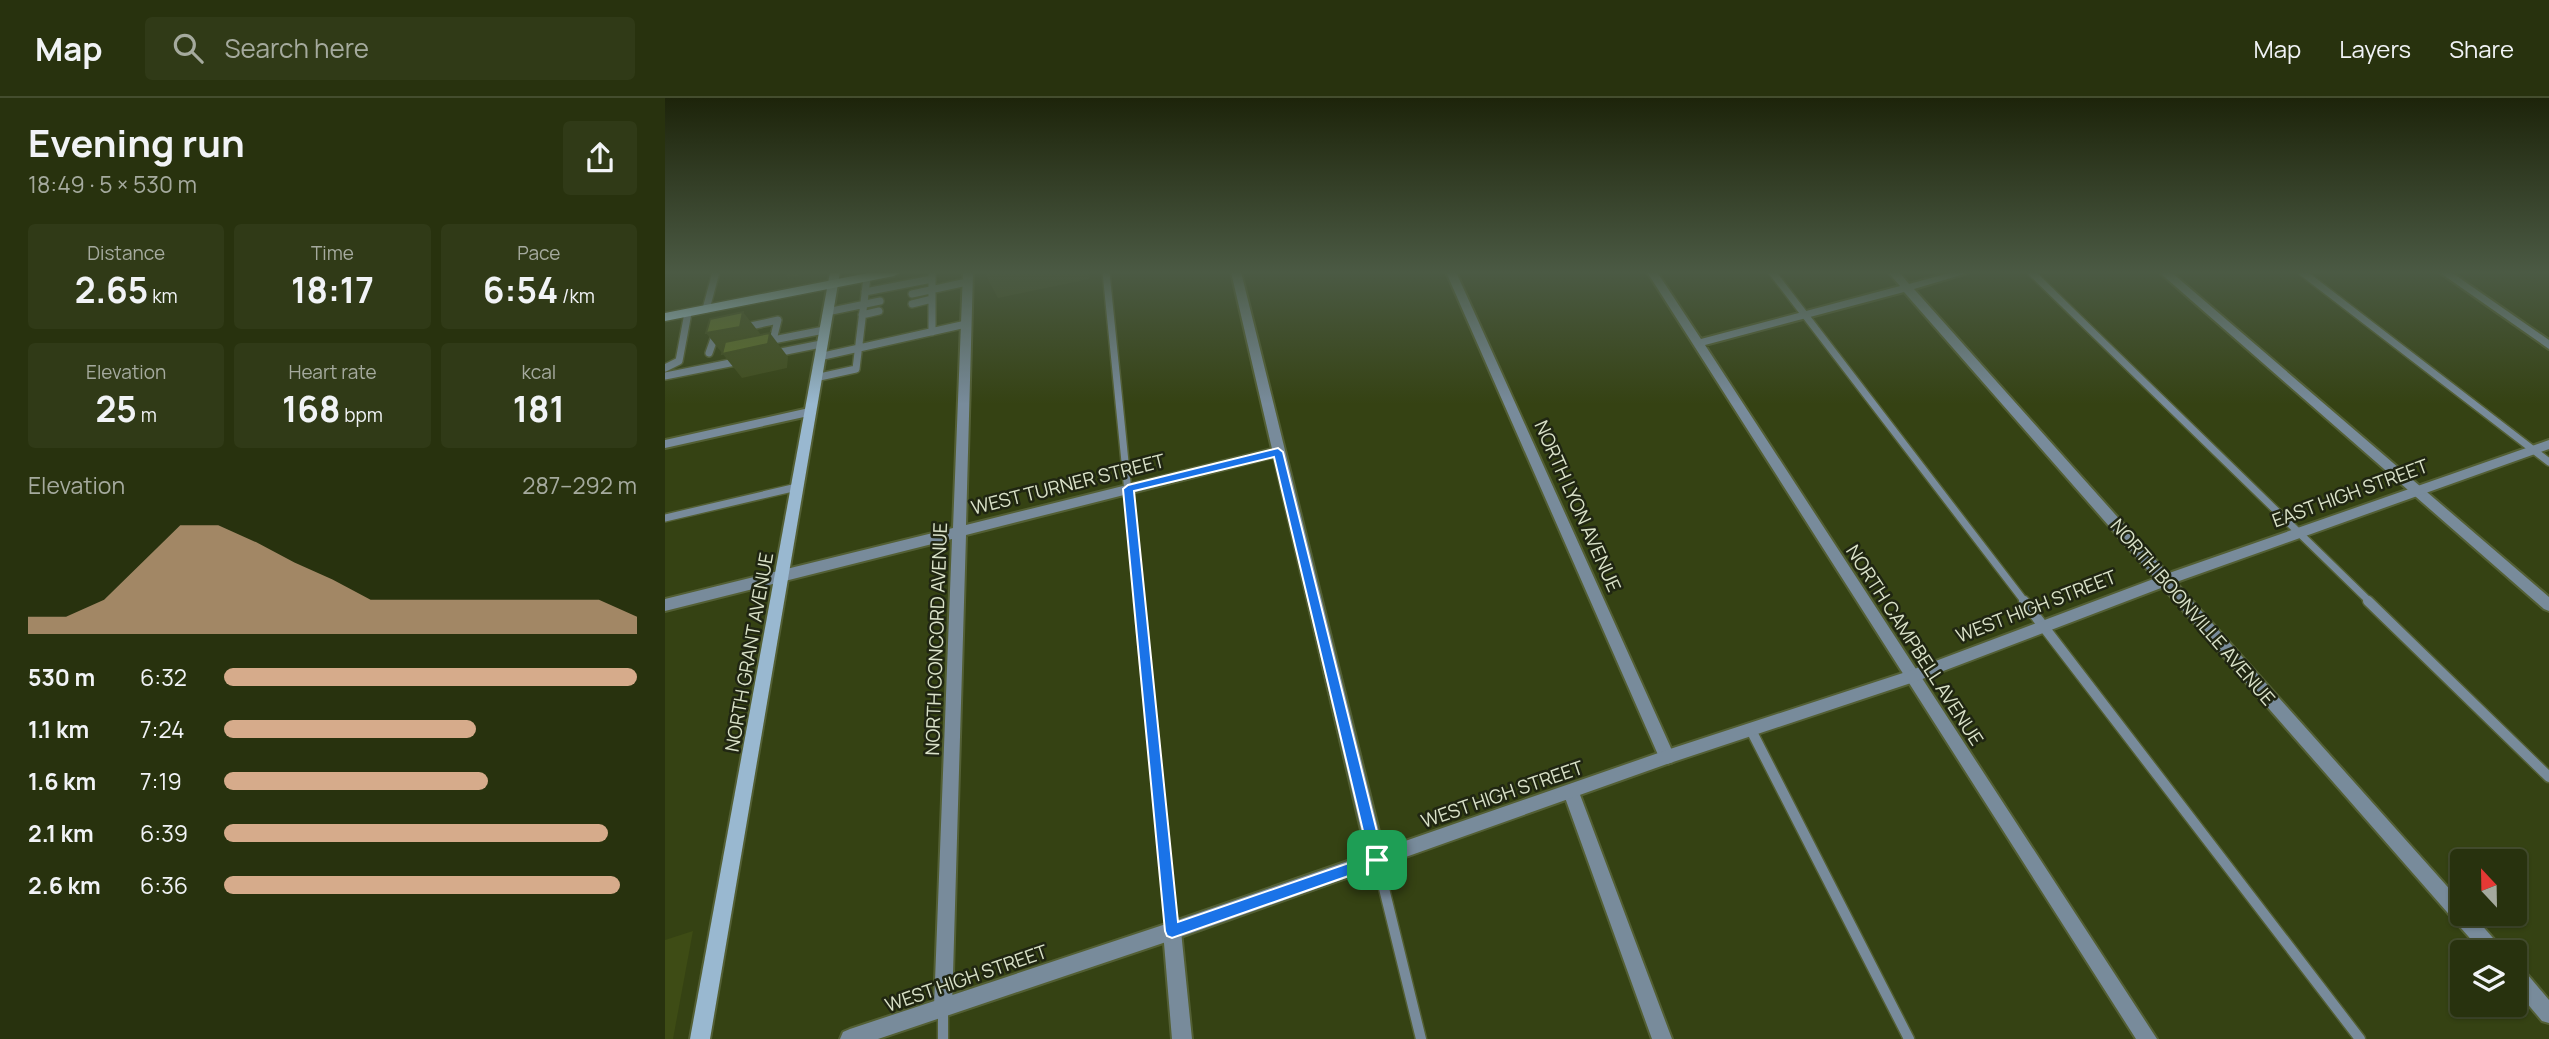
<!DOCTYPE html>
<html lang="en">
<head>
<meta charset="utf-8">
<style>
  body { margin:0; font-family:Manrope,sans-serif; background:#303a17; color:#f1f3f6; height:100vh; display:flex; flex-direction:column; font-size:26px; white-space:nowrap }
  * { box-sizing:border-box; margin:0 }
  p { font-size:23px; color:#a5aa9e }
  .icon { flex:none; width:38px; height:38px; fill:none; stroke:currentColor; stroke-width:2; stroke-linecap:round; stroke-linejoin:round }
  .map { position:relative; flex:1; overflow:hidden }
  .sheet { display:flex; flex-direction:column; background:#28320e; width:665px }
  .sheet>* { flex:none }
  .needle { width:46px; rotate:338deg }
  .buttons { position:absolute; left:1785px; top:751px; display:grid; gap:14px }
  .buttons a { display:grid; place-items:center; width:77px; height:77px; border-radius:7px; background:#28320e; box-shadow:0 2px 5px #0004,0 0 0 2px #444d2e; font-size:35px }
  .pin { position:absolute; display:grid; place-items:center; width:60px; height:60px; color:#fff; margin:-30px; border-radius:14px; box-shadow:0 4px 10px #0006 }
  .round { display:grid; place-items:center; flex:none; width:74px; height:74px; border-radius:7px; background:#303a17 }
  .overview { display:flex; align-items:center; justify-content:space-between; height:119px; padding:0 28px }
  h1 { font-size:38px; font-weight:700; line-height:52px }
  .stats { display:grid; grid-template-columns:repeat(3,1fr); gap:10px; height:119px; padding:7px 28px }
  .stats div { display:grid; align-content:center; border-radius:7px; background:#303a17; text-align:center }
  .stats b { font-size:35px; font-weight:700 }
  .stats small { font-size:19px; font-weight:400 }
  .stats p { font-size:19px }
  .chart { height:196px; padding:14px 28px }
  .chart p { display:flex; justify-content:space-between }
  .chart svg { width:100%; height:126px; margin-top:7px; fill:#d6ab8b; opacity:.7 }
  ul { padding:0 28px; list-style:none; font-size:23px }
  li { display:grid; grid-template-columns:112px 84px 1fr; align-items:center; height:52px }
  li i { height:18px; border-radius:9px; background:#d6ab8b }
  header { display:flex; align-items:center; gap:42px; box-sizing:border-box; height:98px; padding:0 35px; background:#28320e; border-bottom:2px solid #444d2e }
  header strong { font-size:33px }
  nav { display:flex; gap:38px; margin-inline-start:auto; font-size:24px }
  .search { width:490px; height:63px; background:#303a17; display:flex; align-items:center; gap:18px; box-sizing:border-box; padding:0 24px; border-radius:7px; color:#a5aa9e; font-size:26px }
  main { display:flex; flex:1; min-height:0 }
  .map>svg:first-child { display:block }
  .built { fill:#3e4c15 }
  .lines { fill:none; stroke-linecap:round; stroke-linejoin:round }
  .service-far1-casing { stroke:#535f34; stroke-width:10 }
  .service-casing { stroke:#535f34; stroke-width:13 }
  .minor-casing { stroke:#535f34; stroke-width:4 }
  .tertiary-casing { stroke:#535f34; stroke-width:4 }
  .secondary-casing { stroke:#535f34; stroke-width:4 }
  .primary-casing { stroke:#535f34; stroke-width:3 }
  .service-far1 { stroke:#788b9b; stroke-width:7 }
  .service { stroke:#788b9b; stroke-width:10 }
  .minor { fill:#788b9b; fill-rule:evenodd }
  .tertiary { fill:#788b9b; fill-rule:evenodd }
  .secondary { fill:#99b8d0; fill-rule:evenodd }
  .primary { fill:#b3daf9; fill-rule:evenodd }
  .shaded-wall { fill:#414e1d }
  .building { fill:#5d7029; stroke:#414e1d; stroke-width:2 }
  .route { fill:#1a73e8; stroke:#fff; stroke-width:2; fill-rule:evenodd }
  .labels { text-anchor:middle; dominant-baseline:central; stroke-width:5; stroke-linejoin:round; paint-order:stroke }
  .street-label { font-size:19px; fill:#dae2c9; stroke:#202612 }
</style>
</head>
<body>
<header>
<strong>Map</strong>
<div class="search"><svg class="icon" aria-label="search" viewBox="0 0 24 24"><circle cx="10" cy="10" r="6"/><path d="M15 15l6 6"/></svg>Search here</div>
<nav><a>Map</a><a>Layers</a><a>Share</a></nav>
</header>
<main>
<section class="sheet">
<div class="overview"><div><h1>Evening run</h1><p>18:49 · 5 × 530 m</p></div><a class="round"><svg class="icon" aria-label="share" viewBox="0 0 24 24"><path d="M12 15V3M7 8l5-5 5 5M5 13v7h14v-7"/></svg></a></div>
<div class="stats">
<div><p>Distance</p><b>2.65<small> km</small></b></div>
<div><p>Time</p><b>18:17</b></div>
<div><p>Pace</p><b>6:54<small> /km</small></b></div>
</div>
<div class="stats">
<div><p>Elevation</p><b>25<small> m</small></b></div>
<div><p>Heart rate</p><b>168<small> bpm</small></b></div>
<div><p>kcal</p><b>181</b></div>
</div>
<div class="chart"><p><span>Elevation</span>287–292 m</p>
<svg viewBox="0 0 160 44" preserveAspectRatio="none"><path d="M0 44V38L10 38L20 32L30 19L40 6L50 6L60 12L70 19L80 25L90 32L100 32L110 32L120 32L130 32L140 32L150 32L160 38V44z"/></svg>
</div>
<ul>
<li><b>530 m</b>6:32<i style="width:100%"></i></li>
<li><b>1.1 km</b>7:24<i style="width:61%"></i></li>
<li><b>1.6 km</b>7:19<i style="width:64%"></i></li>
<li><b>2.1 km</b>6:39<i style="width:93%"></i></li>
<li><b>2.6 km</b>6:36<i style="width:96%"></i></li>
</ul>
</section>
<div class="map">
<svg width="1884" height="941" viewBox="0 0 1884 941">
  <rect width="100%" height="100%" fill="#354213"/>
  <path class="built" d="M28 833 8 941H0V842Z"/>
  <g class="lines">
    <g class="service-far1-casing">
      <path id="service-far1" d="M267 174V234
        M441 174 474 504
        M1107 174 1360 504
        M1366 174 1705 504
        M1637 174 1884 364
        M200 194 267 181
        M247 196 302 184
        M247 206 267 201
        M41 211 51 174
        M162 214 215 203
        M197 217 214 213
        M81 229 113 222 108 242 159 232
        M44 255 51 235
        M111 255 156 246
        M154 259 301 226
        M0 270 14 263 23 215
        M0 278 75 263
        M150 280 191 271 202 179
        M0 420 132 389"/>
    </g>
    <g class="service-casing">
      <path id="service" d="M474 503 507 833
        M1359 503 1695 941
        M1703 503 1884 679
        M1086 632 1244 941
        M712 762 756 941
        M278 909V941"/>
    </g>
    <g class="minor-casing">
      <path id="minor" d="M298 174H308L301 427 607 351 566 174H576L721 762 718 768 712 770 706 768 703 762 609 359 301 437 287 909 285 916 278 918 271 916 269 909 287 441 0 513V501L288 430Z
        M781 174H791L1010 659 1008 664 1002 666 996 664 994 659Z
        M982 174H992L1036 241 1235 188 1223 174H1234L1244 186 1288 174H1306L1249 191 1797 805V816H1807L1835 848 1838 854H1817L1239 194 1040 247 1492 941H1471Z
        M1494 174H1506L1884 499V513L1879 511Z
        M1774 174H1786L1884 242V251Z
        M144 310 150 314 148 317 0 350V342Z
        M906 687 912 689 914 694 1007 941H987L898 694 900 689Z
        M507 824 513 827 516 833 527 941H507L498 833 501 827Z
        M1850 868 1857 870 1884 902V925L1877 923 1850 891Z"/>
    </g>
    <g class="tertiary-casing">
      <path id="tertiary" d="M1884 342V351L1517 482 1252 583 1002 666 507 842 213 941H175L178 934 185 931 507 824 1002 652 1244 573 1507 474Z"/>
    </g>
    <g class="secondary-casing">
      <path id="secondary" d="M165 174H175L45 941H25Z"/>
    </g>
    <g class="primary-casing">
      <path id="primary" d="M208 174H236L229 178 0 223V215Z"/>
    </g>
    <use href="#service-far1" class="service-far1"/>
    <use href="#service" class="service"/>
    <use href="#minor" class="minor"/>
    <use href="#tertiary" class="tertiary"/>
    <use href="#secondary" class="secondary"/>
    <use href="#primary" class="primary"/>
  </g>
  <path class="shaded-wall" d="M119 174H147L123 180Z
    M331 174H423L424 181 333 200 320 176Z
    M455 174H472L456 177Z
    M78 214 97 238 105 235 123 259 122 270 77 280 41 235Z"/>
  <path class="building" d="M78 214 75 229 41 235 45 221Z
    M105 235 103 246 57 256 60 244Z"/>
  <linearGradient id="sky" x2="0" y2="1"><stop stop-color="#1d240a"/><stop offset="0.57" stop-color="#4b5a44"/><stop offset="1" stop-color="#4b5a44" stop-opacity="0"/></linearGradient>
  <rect width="1884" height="306" fill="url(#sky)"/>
  <path class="route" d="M613 350 618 354 719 762 712 768 507 840 502 838 500 833 458 391 463 387ZM609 359 704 758 513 824 469 393Z"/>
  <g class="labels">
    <g class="street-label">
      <text transform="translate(403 386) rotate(-14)">WEST TURNER STREET</text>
      <text transform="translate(1685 395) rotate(-20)">EAST HIGH STREET</text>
      <text transform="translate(913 408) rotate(66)">NORTH LYON AVENUE</text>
      <text transform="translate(1371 508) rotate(-21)">WEST HIGH STREET</text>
      <text transform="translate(1528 514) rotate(49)">NORTH BOONVILLE AVENUE</text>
      <text transform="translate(271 541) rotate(-88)">NORTH CONCORD AVENUE</text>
      <text transform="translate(1250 547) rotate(57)">NORTH CAMPBELL AVENUE</text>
      <text transform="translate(84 554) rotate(-80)">NORTH GRANT AVENUE</text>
      <text transform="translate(837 696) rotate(-19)">WEST HIGH STREET</text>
      <text transform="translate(301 880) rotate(-19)">WEST HIGH STREET</text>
    </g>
  </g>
</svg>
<div class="buttons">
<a><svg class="needle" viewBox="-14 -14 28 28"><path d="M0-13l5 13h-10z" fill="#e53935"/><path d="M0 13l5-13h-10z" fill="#a5aa9e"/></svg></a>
<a><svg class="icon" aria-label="layers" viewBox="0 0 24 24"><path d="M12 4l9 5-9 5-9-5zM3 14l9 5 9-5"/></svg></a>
</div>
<div class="pin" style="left:712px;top:762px;background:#1e9e55"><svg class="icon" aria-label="arrive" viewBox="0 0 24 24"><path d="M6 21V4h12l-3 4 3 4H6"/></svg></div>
</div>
</main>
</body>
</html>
